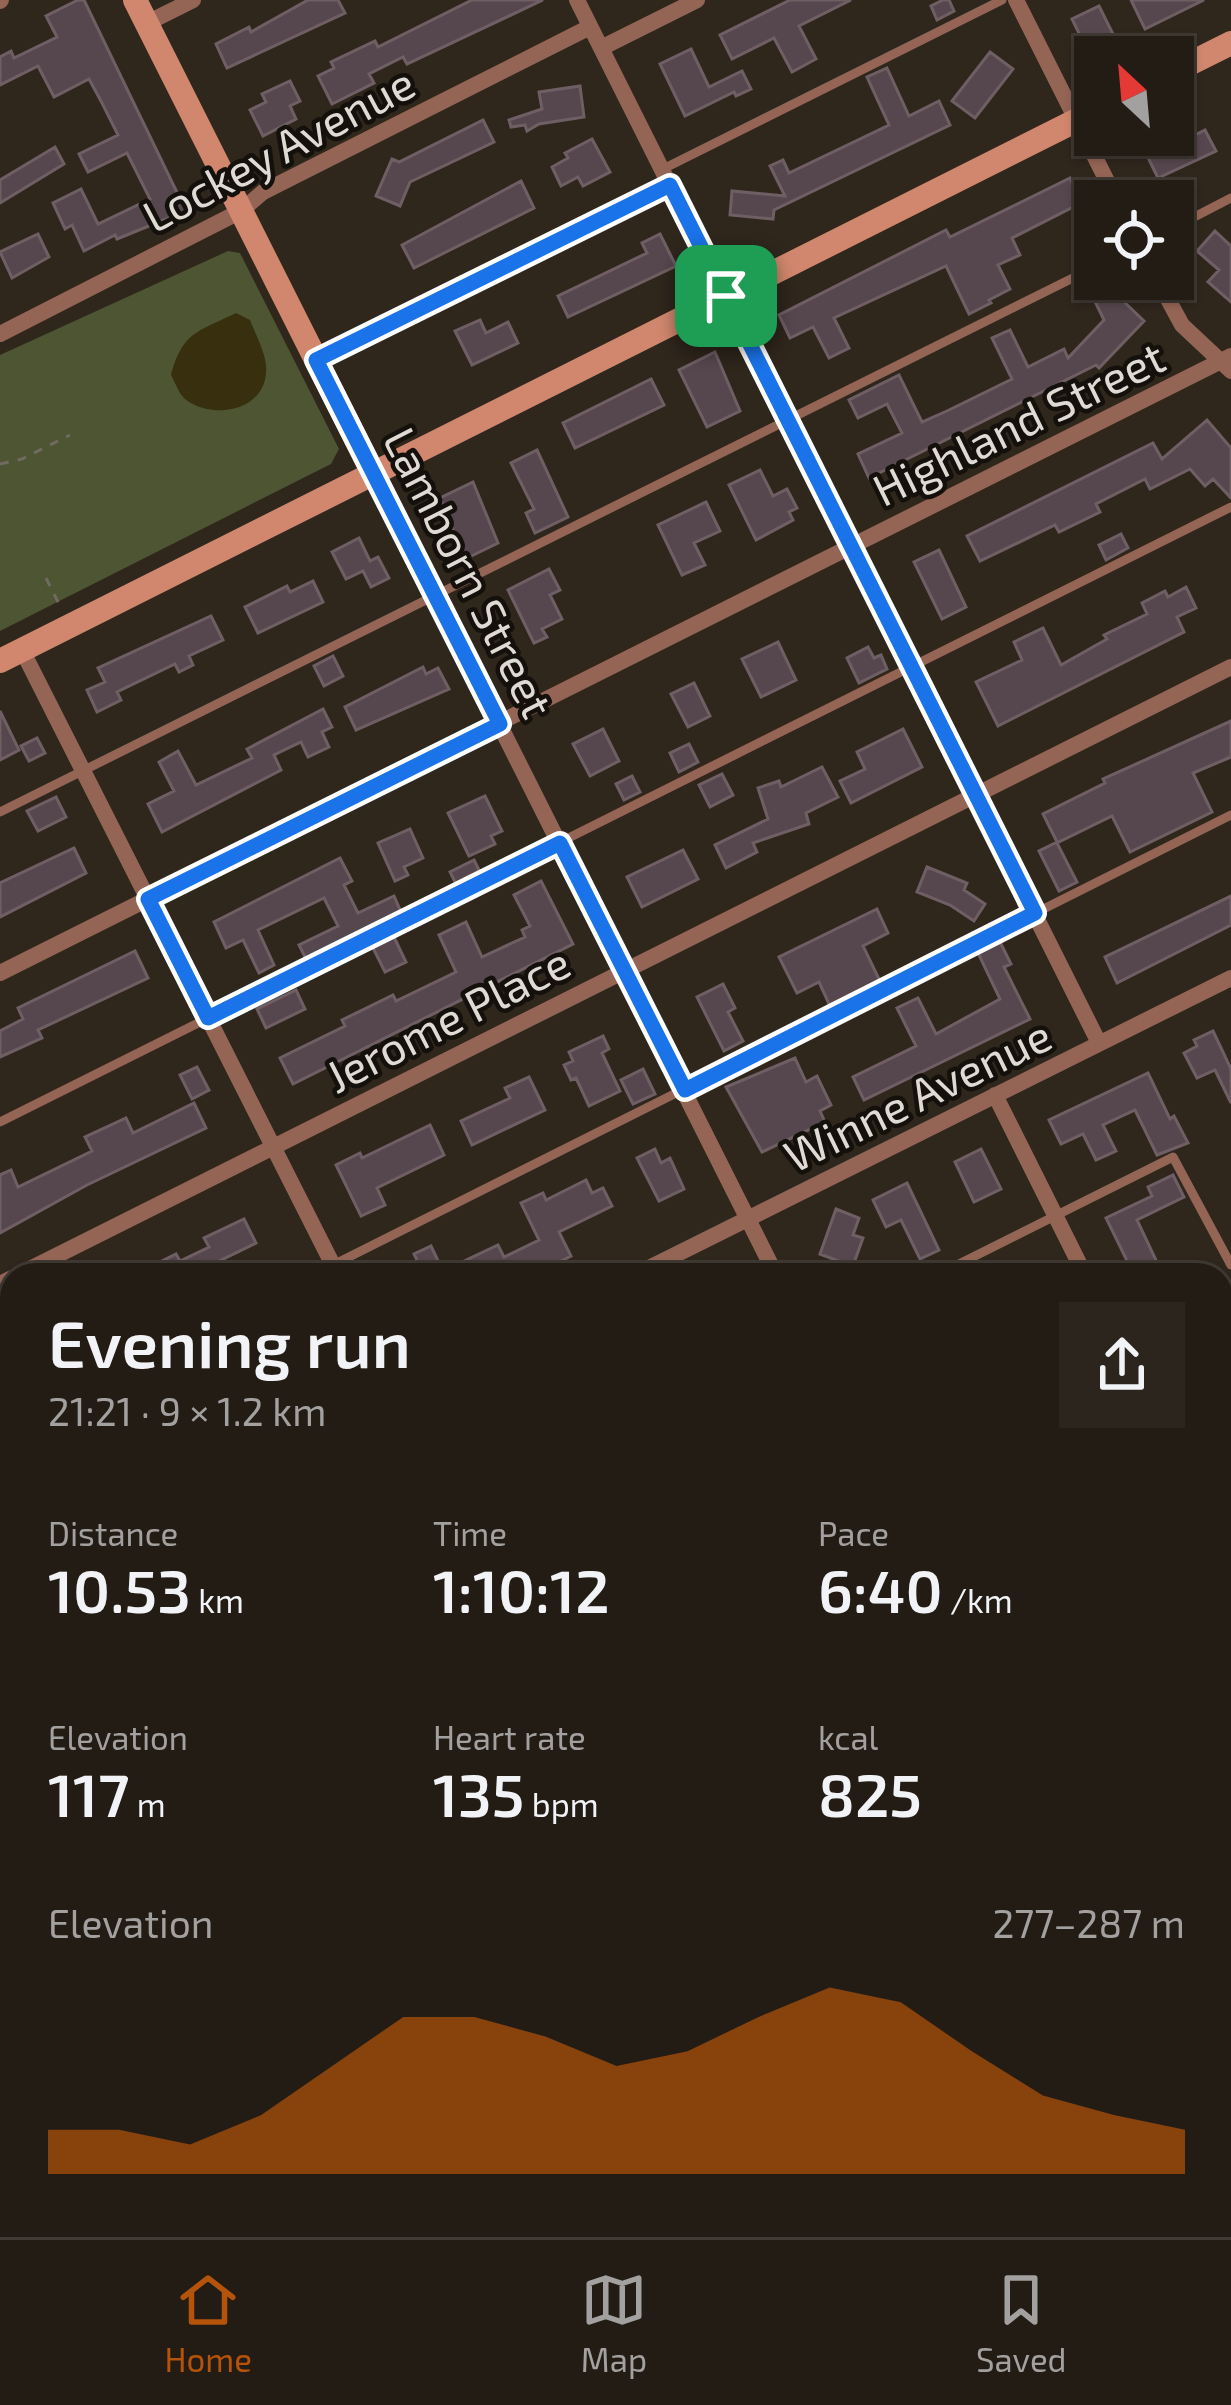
<!DOCTYPE html>
<html lang="en">
<head>
<meta charset="utf-8">
<style>
  body { margin:0; font-family:"Exo 2",sans-serif; background:#2b251e; color:#f1f3f6; height:100vh; display:flex; flex-direction:column; font-size:45px; white-space:nowrap }
  * { box-sizing:border-box; margin:0 }
  p { font-size:39px; color:#a3a1a0 }
  .icon { flex:none; width:66px; height:66px; fill:none; stroke:currentColor; stroke-width:2; stroke-linecap:round; stroke-linejoin:round }
  .map { position:relative; flex:1; overflow:hidden }
  .drawer { position:absolute; left:0px; top:1263px; width:1233px; height:975px; display:flex; flex-direction:column; background:#231c15; border-radius:36px 36px 0 0; box-shadow:0 3px 9px #0004,0 0 0 3px #403a34 }
  .drawer>* { flex:none }
  .needle { width:78px; rotate:334deg }
  .fabs { position:absolute; left:1074px; top:36px; display:grid; gap:24px }
  .fabs a { display:grid; place-items:center; width:120px; height:120px; border-radius:0px; background:#231c15; box-shadow:0 3px 9px #0004,0 0 0 3px #403a34; font-size:60px }
  .pin { position:absolute; display:grid; place-items:center; width:102px; height:102px; color:#fff; margin:-51px; border-radius:24px; box-shadow:0 6px 18px #0006 }
  .round { display:grid; place-items:center; flex:none; width:126px; height:126px; border-radius:0px; background:#2b251e }
  .summary { display:flex; align-items:center; justify-content:space-between; height:204px; padding:0 48px }
  h1 { font-size:66px; font-weight:600; line-height:90px }
  .stats { display:grid; grid-template-columns:repeat(3,1fr); gap:18px; height:204px; padding:12px 48px }
  .stats div { display:grid; align-content:center }
  .stats b { font-size:60px; font-weight:600 }
  .stats small { font-size:33px; font-weight:400 }
  .stats p { font-size:33px }
  .chart { height:336px; padding:24px 48px }
  .chart p { display:flex; justify-content:space-between }
  .chart svg { width:100%; height:216px; margin-top:12px; fill:#b45309; opacity:.7 }
  .tab-bar { display:flex; justify-content:space-around; align-items:center; height:168px; border-top:3px solid #403a34; background:#231c15; font-size:33px; color:#a3a1a0 }
  .tab-bar a { display:grid; justify-items:center; gap:6px }
  .tab-bar .current { color:#b45309 }
  .map>svg:first-child { display:block }
  .green { fill:#4d5533 }
  .sand { fill:#372f0e }
  .building { fill:#55474d; stroke:#6f5f65; stroke-width:3 }
  .lines { fill:none; stroke-linecap:round; stroke-linejoin:round }
  .path { stroke:#716a61; stroke-width:3; stroke-dasharray:9 9; stroke-linecap:butt }
  .lane { stroke:#946555; stroke-width:9 }
  .street { stroke:#946555; stroke-width:16 }
  .secondary { stroke:#d1876d; stroke-width:24 }
  .route-casing { stroke:#fff; stroke-width:24 }
  .route { stroke:#1a73e8; stroke-width:15 }
  .labels { text-anchor:middle; dominant-baseline:central; stroke-width:9; stroke-linejoin:round; paint-order:stroke }
  .street-label { font-size:45px; fill:#dfdad3; stroke:#14100b }
</style>
</head>
<body>
<div class="map">
<svg width="1231" height="2237" viewBox="0 0 1231 2237">
  <rect width="100%" height="100%" fill="#2f261c"/>
  <path class="green" d="M228 251 240 253 339 449 331 464 0 631V355Z
    M1231 1461V1807L1221 1788V1466Z"/>
  <path class="sand" d="M236 313 250 320C256 336 268 356 266 373 263 412 212 420 185 399 179 394 175 382 171 375 183 331 198 332 236 313Z"/>
  <path class="building" d="M78 0H84L186 211 117 239 115 235 84 251 72 225 65 229 53 203 81 189 98 224 150 199 127 153 88 172 79 154 118 135 102 103 89 79 54 97 38 66 0 85V57L11 51 14 58 57 37 46 16Z
    M308 0H338L345 13 227 68 216 44 249 27 251 32Z
    M472 0H543L407 64 403 57 369 74 374 83 332 104 318 76 334 68 331 62 375 41 378 47Z
    M790 0H851L799 26 816 59 792 72 774 38 732 59 720 35Z
    M943 0H949L954 11 937 20 931 6Z
    M1131 0H1204L1145 29Z
    M1099 6 1118 44 1091 58 1072 19Z
    M691 49 709 87 742 71 751 89 736 96 734 92 685 116 660 64Z
    M990 52 1013 69 975 118 952 101Z
    M887 68 909 116 939 101 950 125 774 210 773 219 730 215 732 191 785 196 770 166 783 160 789 173 889 125 867 77Z
    M290 81 300 101 290 106 296 119 263 136 250 110 266 102 262 94Z
    M580 86 584 117 539 124 527 131 525 125 511 127 509 120 542 109 539 92Z
    M483 120 494 142 410 182 400 206 376 196 392 159 399 162Z
    M1205 130 1216 151 1158 178 1137 135H1180L1183 141Z
    M592 139 610 172 583 186 578 177 561 186 552 167 568 158 565 153Z
    M55 147 64 164 0 203V180Z
    M1070 178 1081 203 1012 238 1020 255 998 265 1010 289 989 300 991 303 969 314 946 266 834 318 849 348 829 358 813 327 790 338 779 315 946 230 950 237Z
    M521 181 534 208 414 268 402 245Z
    M1215 231 1231 246V302L1208 282 1219 270 1197 251Z
    M38 234 49 257 12 278 0 252Z
    M660 234 676 266 568 317 558 296 647 253 642 243Z
    M1095 279H1117L1123 290 1116 294 1144 321 1099 368 1096 365 869 478 858 454 902 433 887 404 858 418 849 400 899 375 922 422 949 410 1012 379 992 338 1010 330 1028 367 1064 349 1068 358 1104 320 1086 283Z
    M480 320 486 333 508 322 518 343 472 365 455 331Z
    M715 352 740 411 707 427 679 370Z
    M651 379 664 405 575 448 563 423Z
    M1207 420 1231 448V498L1213 479 1205 486 1190 469 1150 489 1145 479 1096 504 1100 512 1059 532 1055 525 980 561 967 536 1153 443 1162 459Z
    M537 450 568 517 535 533 526 513 534 509 511 463Z
    M760 470 773 496 787 489 797 508 789 512 793 520 756 540 729 485Z
    M473 482 498 543 465 559 440 498Z
    M706 502 720 531 694 543 705 565 682 575 658 525Z
    M1121 534 1128 548 1106 560 1099 545Z
    M359 538 370 561 378 557 389 578 371 587 363 571 346 579 332 552Z
    M939 550 966 607 942 619 914 562Z
    M549 569 560 590 550 595 562 619 542 629 547 637 534 643 508 590Z
    M313 581 323 602 258 633 245 607 287 586 290 592Z
    M1186 587 1196 608 1177 617 1184 632 998 726 976 682 1022 660 1014 642 1043 628 1061 665 1107 639 1104 635 1147 614 1142 603 1165 591 1168 597Z
    M211 616 223 640 189 656 193 665 179 672 175 664 117 692 121 700 97 712 87 690 105 682 98 668Z
    M778 642 796 680 761 697 742 659Z
    M868 647 874 658 881 655 887 669 859 683 847 658Z
    M333 656 343 676 324 686 314 666Z
    M423 667 426 674 438 668 449 689 356 730 345 707Z
    M694 683 710 716 688 727 671 694Z
    M323 709 332 727 322 732 329 747 308 757 301 742 274 755 281 770 162 832 148 804 174 791 159 762 178 751 196 785 252 758 247 749Z
    M0 711 19 750 0 760Z
    M1231 721V757L1193 773 1212 812 1130 852 1112 816 1057 843 1077 882 1059 891 1039 851 1057 842 1043 814 1105 783 1103 779Z
    M603 729 619 761 590 776 573 744Z
    M903 729 922 767 851 803 840 781 865 769 857 752Z
    M37 738 45 753 29 761 21 746Z
    M689 744 698 762 679 772 670 753Z
    M822 767 838 797 806 813 809 824 753 843 757 852 726 868 715 845 768 819 758 788 779 781 781 787Z
    M722 774 733 795 710 807 699 785Z
    M632 776 640 792 624 800 616 784Z
    M485 796 502 831 491 836 495 844 469 856 448 813Z
    M56 797 66 817 38 831 27 811Z
    M410 829 423 858 404 867 408 875 395 881 378 843Z
    M74 848 86 873 0 917V883Z
    M683 850 698 879 642 907 627 877Z
    M340 858 352 881 344 885 358 913 394 896 401 912 306 959 299 945 338 926 324 898 258 930 274 965 259 973 243 940 226 948 214 922Z
    M474 860 480 872 456 884 450 872Z
    M927 867 967 883 964 890 985 904 974 921 950 905 917 892Z
    M541 881 573 944 293 1084 280 1058 345 1026 342 1020 393 995 396 1001 456 972 439 935 466 922 482 957 525 937 522 930 530 926 514 895Z
    M1231 896V925L1117 983 1105 957Z
    M877 909 888 933 863 946 880 981 830 1006 819 982 797 993 779 957Z
    M393 935 406 962 385 972 372 946Z
    M1000 942 1011 964 1004 967 1030 1019 864 1100 853 1077 916 1046 897 1008 918 998 936 1034 1000 999 978 953Z
    M135 951 148 978 38 1030 42 1038 0 1057V1031L23 1019 18 1008Z
    M723 984 735 1008 728 1012 743 1041 724 1051 697 997Z
    M296 990 305 1009 266 1028 257 1009Z
    M1213 1031 1231 1069V1103L1215 1070 1197 1078 1184 1053 1197 1046 1194 1040Z
    M603 1036 609 1049 602 1053 620 1091 589 1106 576 1078 571 1080 564 1065 573 1061 569 1052Z
    M795 1058 806 1082 817 1076 831 1105 820 1111 825 1122 762 1152 726 1087Z
    M197 1067 209 1090 192 1099 180 1075Z
    M643 1069 655 1094 633 1104 621 1080Z
    M1148 1073 1170 1119 1174 1116 1188 1143 1157 1155 1135 1110 1103 1125 1116 1151 1096 1160 1083 1134 1061 1144 1049 1120Z
    M529 1077 545 1110 472 1145 461 1121 510 1098 505 1088Z
    M194 1103 206 1128 87 1185 0 1233V1175L11 1170 18 1187 92 1151 85 1137 126 1118 133 1133Z
    M430 1125 444 1155 377 1188 385 1205 361 1216 336 1165 360 1153 362 1158Z
    M655 1149 661 1163 670 1158 684 1189 659 1201 637 1158Z
    M981 1149 1001 1189 974 1202 955 1162Z
    M1173 1175 1184 1197 1137 1220 1163 1275H1134L1106 1218 1152 1196 1148 1187Z
    M586 1180 592 1193 603 1188 612 1206 559 1232 571 1256 533 1275H463L458 1264 498 1245 504 1257 539 1240 521 1203 543 1193 546 1200Z
    M907 1183 939 1250 920 1259 901 1220 886 1227 873 1200Z
    M836 1209 859 1218 853 1235 863 1238 854 1263 883 1275H837L841 1262 820 1254Z
    M244 1219 256 1243 203 1269 206 1275H134L176 1254 180 1261 209 1247 204 1238Z
    M431 1246 441 1267 424 1275 414 1254Z"/>
  <g class="lines">
    <path class="path" d="M0 464 22 459 70 435
      M46 578 59 604
      M1221 1477 1231 1474"/>
    <path class="lane" d="M663 169 1002 0
      M1173 228 1231 198
      M0 812 1095 267
      M0 1122 1231 507
      M313 1275 1231 815
      M937 1275 1173 1157 1231 1265
      M0 1432 12 1426
      M0 1746 12 1740
      M1221 1811V1824
      M1221 1839 1231 1844
      M1221 1906 1231 1924
      M0 1955 12 1978
      M1131 2237 1133 2226"/>
    <path class="street" d="M577 0 1099 1043
      M1016 0 1117 201
      M0 1 1 0
      M147 23 193 0
      M601 48 697 0
      M1157 279 1182 325 1231 371
      M0 334 241 211 263 192 590 27
      M316 360 670 185
      M373 473 776 1275
      M22 650 338 1275
      M0 973 1231 356
      M995 1095 1085 1275
      M18 1275 1231 667
      M635 1275 1231 978
      M0 1284 12 1278
      M0 1479 12 1503
      M0 1595 12 1588
      M0 1642 12 1666
      M0 2100 12 2094
      M608 2226 612 2234
      M917 2226 922 2237"/>
    <path class="secondary" d="M135 0 373 473
      M1173 72 1231 43
      M0 661 1095 111"/>
  </g>
  <g class="lines">
    <g class="route-casing">
      <path id="route" d="M670 185 1035 913 685 1090 560 843 208 1018 148 899 500 724 316 360Z"/>
    </g>
    <use href="#route" class="route"/>
  </g>
  <g class="labels">
    <g class="street-label">
      <text transform="translate(278 148) rotate(-28)">Lockey Avenue</text>
      <text transform="translate(1018 422) rotate(-26)">Highland Street</text>
      <text transform="translate(470 572) rotate(63)">Lamborn Street</text>
      <text transform="translate(447 1018) rotate(-27)">Jerome Place</text>
      <text transform="translate(917 1094) rotate(-26)">Winne Avenue</text>
    </g>
  </g>
</svg>
<div class="fabs">
<a><svg class="needle" viewBox="-14 -14 28 28"><path d="M0-13l5 13h-10z" fill="#e53935"/><path d="M0 13l5-13h-10z" fill="#a3a1a0"/></svg></a>
<a><svg class="icon" aria-label="locate" viewBox="0 0 24 24"><circle cx="12" cy="12" r="6"/><path d="M12 2v4M12 18v4M2 12h4M18 12h4"/></svg></a>
</div>
<div class="pin" style="left:726px;top:296px;background:#1e9e55"><svg class="icon" aria-label="arrive" viewBox="0 0 24 24"><path d="M6 21V4h12l-3 4 3 4H6"/></svg></div>
<section class="drawer">
<div class="summary"><div><h1>Evening run</h1><p>21:21 · 9 × 1.2 km</p></div><a class="round"><svg class="icon" aria-label="share" viewBox="0 0 24 24"><path d="M12 15V3M7 8l5-5 5 5M5 13v7h14v-7"/></svg></a></div>
<div class="stats">
<div><p>Distance</p><b>10.53<small> km</small></b></div>
<div><p>Time</p><b>1:10:12</b></div>
<div><p>Pace</p><b>6:40<small> /km</small></b></div>
</div>
<div class="stats">
<div><p>Elevation</p><b>117<small> m</small></b></div>
<div><p>Heart rate</p><b>135<small> bpm</small></b></div>
<div><p>kcal</p><b>825</b></div>
</div>
<div class="chart"><p><span>Elevation</span>277–287 m</p>
<svg viewBox="0 0 160 44" preserveAspectRatio="none"><path d="M0 44V35L10 35L20 38L30 32L40 22L50 12L60 12L70 16L80 22L90 19L100 12L110 6L120 9L130 19L140 28L150 32L160 35V44z"/></svg>
</div>
</section>
</div>
<nav class="tab-bar">
<a class="current"><svg class="icon" aria-label="home" viewBox="0 0 24 24"><path d="M3 11l9-7 9 7M6 9v11h12V9"/></svg>Home</a>
<a><svg class="icon" aria-label="map" viewBox="0 0 24 24"><path d="M3 6l6-2 6 2 6-2v14l-6 2-6-2-6 2zM9 4v14M15 6v14"/></svg>Map</a>
<a><svg class="icon" aria-label="saved" viewBox="0 0 24 24"><path d="M7 4h10v16l-5-4-5 4z"/></svg>Saved</a>
</nav>
</body>
</html>
